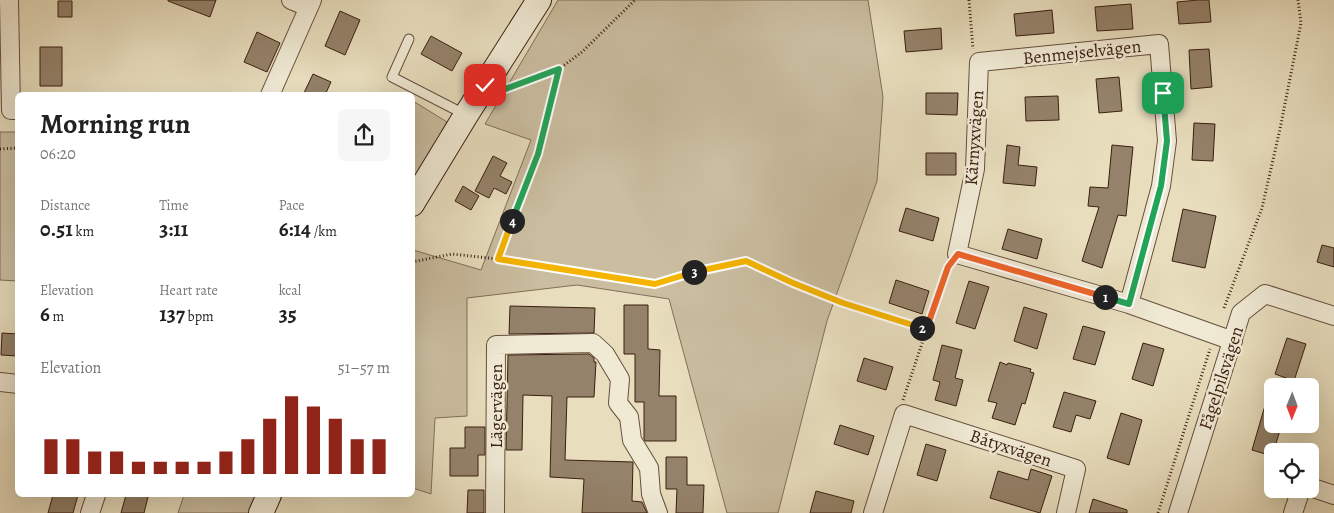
<!DOCTYPE html>
<html lang="en">
<head>
<meta charset="utf-8">
<style>
  body { margin:0; font-family:Alegreya,serif; background:#f6f6f6; color:#222; height:100vh; display:flex; flex-direction:column; font-size:19px; white-space:nowrap }
  * { box-sizing:border-box; margin:0 }
  p { font-size:16px; color:#767676 }
  .icon { flex:none; width:28px; height:28px; fill:none; stroke:currentColor; stroke-width:2; stroke-linecap:round; stroke-linejoin:round }
  .map { position:relative; flex:1; overflow:hidden }
  .sheet { position:absolute; left:15px; top:92px; width:400px; height:405px; display:flex; flex-direction:column; background:#fff; border-radius:8px; box-shadow:0 5px 20px #0002 }
  .sheet>* { flex:none }
  .needle { width:32px; rotate:181deg }
  .tools { position:absolute; left:1264px; top:378px; display:grid; gap:10px }
  .tools a { display:grid; place-items:center; width:55px; height:55px; border-radius:8px; background:#fff; box-shadow:0 5px 20px #0002; font-size:25px }
  .pin { position:absolute; display:grid; place-items:center; width:42px; height:42px; color:#fff; margin:-21px; border-radius:10px; box-shadow:0 2px 8px #0006 }
  .km { position:absolute; width:25px; height:25px; margin:-12px; border-radius:50%; background:#222; color:#fff; font-size:14px; line-height:25px; text-align:center }
  .round { display:grid; place-items:center; flex:none; width:52px; height:52px; border-radius:8px; background:#f6f6f6 }
  .overview { display:flex; align-items:center; justify-content:space-between; height:85px; padding:0 25px }
  h1 { font-size:28px; font-weight:700; line-height:38px }
  .stats { display:grid; grid-template-columns:repeat(3,1fr); gap:8px; height:85px; padding:5px 25px }
  .stats div { display:grid; align-content:center }
  .stats b { font-size:21px; font-weight:700 }
  .stats small { font-size:14px; font-weight:400 }
  .stats p { font-size:14px }
  .chart { height:140px; padding:10px 25px }
  .chart p { display:flex; justify-content:space-between }
  .chart svg { width:100%; height:90px; margin-top:5px; stroke:#8f2418; stroke-width:6 }
  .map>svg:first-child { display:block }
  .green { fill:#cabda0; stroke:#826e58 }
  .building { fill:#94826a; stroke:#3a1e10 }
  .lines { fill:none; stroke-linecap:round; stroke-linejoin:round }
  .lane-casing { stroke:#664e3c; stroke-width:11 }
  .street-casing { stroke:#664e3c; stroke-width:20 }
  .secondary-casing { stroke:#3a1e10; stroke-width:26 }
  .path { stroke:#3a1e10; stroke-width:3; stroke-dasharray:1 2.5; stroke-linecap:butt }
  .lane { stroke:#f0ead5; stroke-width:9 }
  .street { stroke:#f0ead5; stroke-width:18 }
  .secondary { stroke:#f0ead5; stroke-width:24 }
  .split-1-casing { stroke:#fff; stroke-width:10 }
  .split-2-casing { stroke:#fff; stroke-width:10 }
  .split-3-casing { stroke:#fff; stroke-width:10 }
  .split-4-casing { stroke:#fff; stroke-width:10 }
  .split-5-casing { stroke:#fff; stroke-width:10 }
  .split-1 { stroke:#22a559; stroke-width:6 }
  .split-2 { stroke:#f0652b; stroke-width:6 }
  .split-3 { stroke:#f5b400; stroke-width:6 }
  .split-4 { stroke:#f5b400; stroke-width:6 }
  .split-5 { stroke:#22a559; stroke-width:6 }
  .labels { text-anchor:middle; dominant-baseline:central; stroke-width:5; stroke-linejoin:round; paint-order:stroke }
  .street-label { font-size:18px; fill:#3a1e10; stroke:#f0ead5 }
</style>
</head>
<body>
<div class="map">
<svg width="1334" height="513" viewBox="0 0 1334 513">
  <rect width="100%" height="100%" fill="#e8debe"/>
  <filter id="stains"><feTurbulence type="fractalNoise" baseFrequency=".004" numOctaves="4"/><feColorMatrix values="0 0 0 0 .2 0 0 0 0 .09 0 0 0 0 .02 0 0 0 .5 -.17"/></filter>
  <radialGradient id="worn" r=".72"><stop offset=".6" stop-color="#630" stop-opacity="0"/><stop offset="1" stop-color="#630" stop-opacity=".3"/></radialGradient>
  <path class="green" d="M558 0H868L883 97 877 181 827 321 778 513H727L669 299 577 285 467 298V416L435 418 431 494 413 488V250L481 270 531 140 485 124Z
    M413 101 447 122 413 183Z
    M0 132H17V281L0 280Z
    M184 495H258L252 513H178Z"/>
  <path class="building" d="M168 0H216L210 17 168 1Z
    M1198 0H1209L1211 22 1179 24 1177 2Z
    M58 1H72V17H58Z
    M1131 4 1133 29 1097 31 1095 7Z
    M1052 10 1054 33 1016 36 1014 14Z
    M340 11 360 20 345 55 325 46Z
    M941 28 942 49 906 52 904 31Z
    M257 32 280 43 267 72 244 62Z
    M431 36 462 53 452 71 421 54Z
    M40 47H62V86H40Z
    M1209 49 1212 87 1191 89 1189 50Z
    M313 74 331 82 325 95H303Z
    M1119 77 1122 111 1099 113 1096 79Z
    M926 93H958L957 115 926 114Z
    M1058 96 1059 120 1026 121 1025 97Z
    M1194 123 1215 124 1213 161 1192 160Z
    M1007 145 1020 147 1018 165 1037 167 1035 186 1003 183Z
    M1112 145 1133 147 1126 216 1118 215 1102 268 1082 261 1099 207 1088 206 1090 187 1108 188Z
    M926 153H956V175H926Z
    M493 156 507 163 500 176 512 182 506 194 494 188 489 198 475 191Z
    M463 186 479 196 471 210 455 201Z
    M906 208 939 218 933 241 899 231Z
    M1183 209 1216 216 1205 268 1172 261Z
    M1008 229 1042 239 1037 259 1002 249Z
    M1322 245 1334 248V267L1317 262Z
    M896 280 929 291 922 314 889 303Z
    M969 281 989 287 975 329 956 323Z
    M624 305H648V349L660 350 659 396H676V441H645L644 439V402H635V354H624Z
    M510 306 595 308 594 333 509 334Z
    M1024 307 1047 314 1037 349 1014 341Z
    M1083 326 1105 332 1095 365 1073 359Z
    M2 333 18 334V356L1 355Z
    M1287 338 1306 344 1294 381 1275 374Z
    M1143 343 1164 349 1153 386 1132 379Z
    M942 345 962 350 955 378 963 380 956 406 935 400 940 382 933 380Z
    M589 354 594 358V362H596L594 397H567L565 460 633 462 632 501 642 502 647 513H582L584 479 550 477 552 396 523 395 522 450H506L508 355Z
    M864 358 893 367 886 390 857 381Z
    M1000 362 1007 365 1008 363 1031 369 1030 372 1034 373 1025 404 1022 403 1015 425 992 418 997 403 988 401Z
    M1064 392 1096 401 1090 419 1076 415 1071 432 1053 427Z
    M1269 392H1272V424H1282L1272 456 1252 450Z
    M1121 413 1142 420 1129 465 1107 458Z
    M840 425 874 436 868 455 834 444Z
    M465 427H485V455H478V476H450V448H465Z
    M926 444 946 450 937 481 917 475Z
    M666 457H687V485H704L703 513H676L677 489H666Z
    M1031 469 1052 476 1040 513 990 498 998 471 1028 480Z
    M468 490H484V513H467Z
    M816 491 854 501 851 513H810Z
    M53 495H78L73 513H48Z
    M126 495H139L148 497 144 513H121Z
    M1093 499 1127 510V513H1089Z"/>
  <g class="lines">
    <g class="lane-casing">
      <path id="lane" d="M409 39 392 77 466 115"/>
    </g>
    <g class="street-casing">
      <path id="street" d="M9 0 11 110H18
        M291 0 308 7
        M270 95 312 0
        M1129 304 1161 186 1167 141 1159 44 979 62 975 169 957 254 1129 304 1233 341
        M0 382 18 384
        M1310 487 1334 495
        M90 513 96 495
        M495 513 496 345 593 343 605 354 620 379 618 403 629 417 632 440 649 468 651 494 658 513
        M873 513 904 414 1076 469 1066 513
        M1178 513 1241 313 1265 294 1334 316
        M1293 513 1301 489"/>
    </g>
    <g class="secondary-casing">
      <path id="secondary" d="M412 204 466 115 539 0
        M261 513 269 495"/>
    </g>
    <path class="path" d="M969 0 973 49
      M506 89 559 69 582 52 635 0
      M0 149 18 148
      M498 259 538 154 559 69
      M412 262 452 254 498 259 655 284 690 273 746 261 793 283 843 303 926 330
      M1224 308 1262 208 1280 129 1301 23 1298 0
      M903 400 948 266
      M1158 513 1210 349"/>
    <use href="#lane" class="lane"/>
    <use href="#street" class="street"/>
    <use href="#secondary" class="secondary"/>
  </g>
  <g class="lines">
    <g class="split-1-casing">
      <path id="split-1" d="M1105 297 1129 304 1161 186 1167 141 1163 93"/>
    </g>
    <g class="split-2-casing">
      <path id="split-2" d="M922 328 926 330 948 267 958 254 1105 297"/>
    </g>
    <g class="split-3-casing">
      <path id="split-3" d="M694 272 746 261 793 283 843 303 922 328"/>
    </g>
    <g class="split-4-casing">
      <path id="split-4" d="M512 221 498 259 655 284 694 272"/>
    </g>
    <g class="split-5-casing">
      <path id="split-5" d="M485 85 476 100 559 69 538 154 512 221"/>
    </g>
    <use href="#split-1" class="split-1"/>
    <use href="#split-2" class="split-2"/>
    <use href="#split-3" class="split-3"/>
    <use href="#split-4" class="split-4"/>
    <use href="#split-5" class="split-5"/>
  </g>
  <g class="labels">
    <g class="street-label">
      <text transform="translate(1082 52) rotate(-6)">Benmejselvägen</text>
      <text transform="translate(974 138) rotate(-86)">Kärnyxvägen</text>
      <text transform="translate(1221 378) rotate(-72)">Fågelpilsvägen</text>
      <text transform="translate(496 406) rotate(-90)">Lägervägen</text>
      <text transform="translate(1011 448) rotate(18)">Båtyxvägen</text>
    </g>
  </g>
  <rect width="100%" height="100%" filter="url(#stains)"/>
  <rect width="100%" height="100%" fill="url(#worn)"/>
</svg>
<div class="tools">
<a><svg class="needle" viewBox="-14 -14 28 28"><path d="M0-13l5 13h-10z" fill="#e53935"/><path d="M0 13l5-13h-10z" fill="#767676"/></svg></a>
<a><svg class="icon" aria-label="locate" viewBox="0 0 24 24"><circle cx="12" cy="12" r="6"/><path d="M12 2v4M12 18v4M2 12h4M18 12h4"/></svg></a>
</div>
<div class="pin" style="left:1163px;top:93px;background:#1e9e55"><svg class="icon" aria-label="arrive" viewBox="0 0 24 24"><path d="M6 21V4h12l-3 4 3 4H6"/></svg></div>
<div class="pin" style="left:485px;top:85px;background:#d93025"><svg class="icon" aria-label="check" viewBox="0 0 24 24"><path d="M5 12l5 5 9-10"/></svg></div>
<b class="km" style="left:1105px;top:297px">1</b>
<b class="km" style="left:922px;top:328px">2</b>
<b class="km" style="left:694px;top:272px">3</b>
<b class="km" style="left:512px;top:221px">4</b>
<section class="sheet">
<div class="overview"><div><h1>Morning run</h1><p>06:20</p></div><a class="round"><svg class="icon" aria-label="share" viewBox="0 0 24 24"><path d="M12 15V3M7 8l5-5 5 5M5 13v7h14v-7"/></svg></a></div>
<div class="stats">
<div><p>Distance</p><b>0.51<small> km</small></b></div>
<div><p>Time</p><b>3:11</b></div>
<div><p>Pace</p><b>6:14<small> /km</small></b></div>
</div>
<div class="stats">
<div><p>Elevation</p><b>6<small> m</small></b></div>
<div><p>Heart rate</p><b>137<small> bpm</small></b></div>
<div><p>kcal</p><b>35</b></div>
</div>
<div class="chart"><p><span>Elevation</span>51–57 m</p>
<svg viewBox="0 0 160 44" preserveAspectRatio="none"><path d="M5 44V27M15 44V27M25 44V33M35 44V33M45 44V38M55 44V38M65 44V38M75 44V38M85 44V33M95 44V27M105 44V17M115 44V6M125 44V11M135 44V17M145 44V27M155 44V27"/></svg>
</div>
</section>
</div>
</body>
</html>
